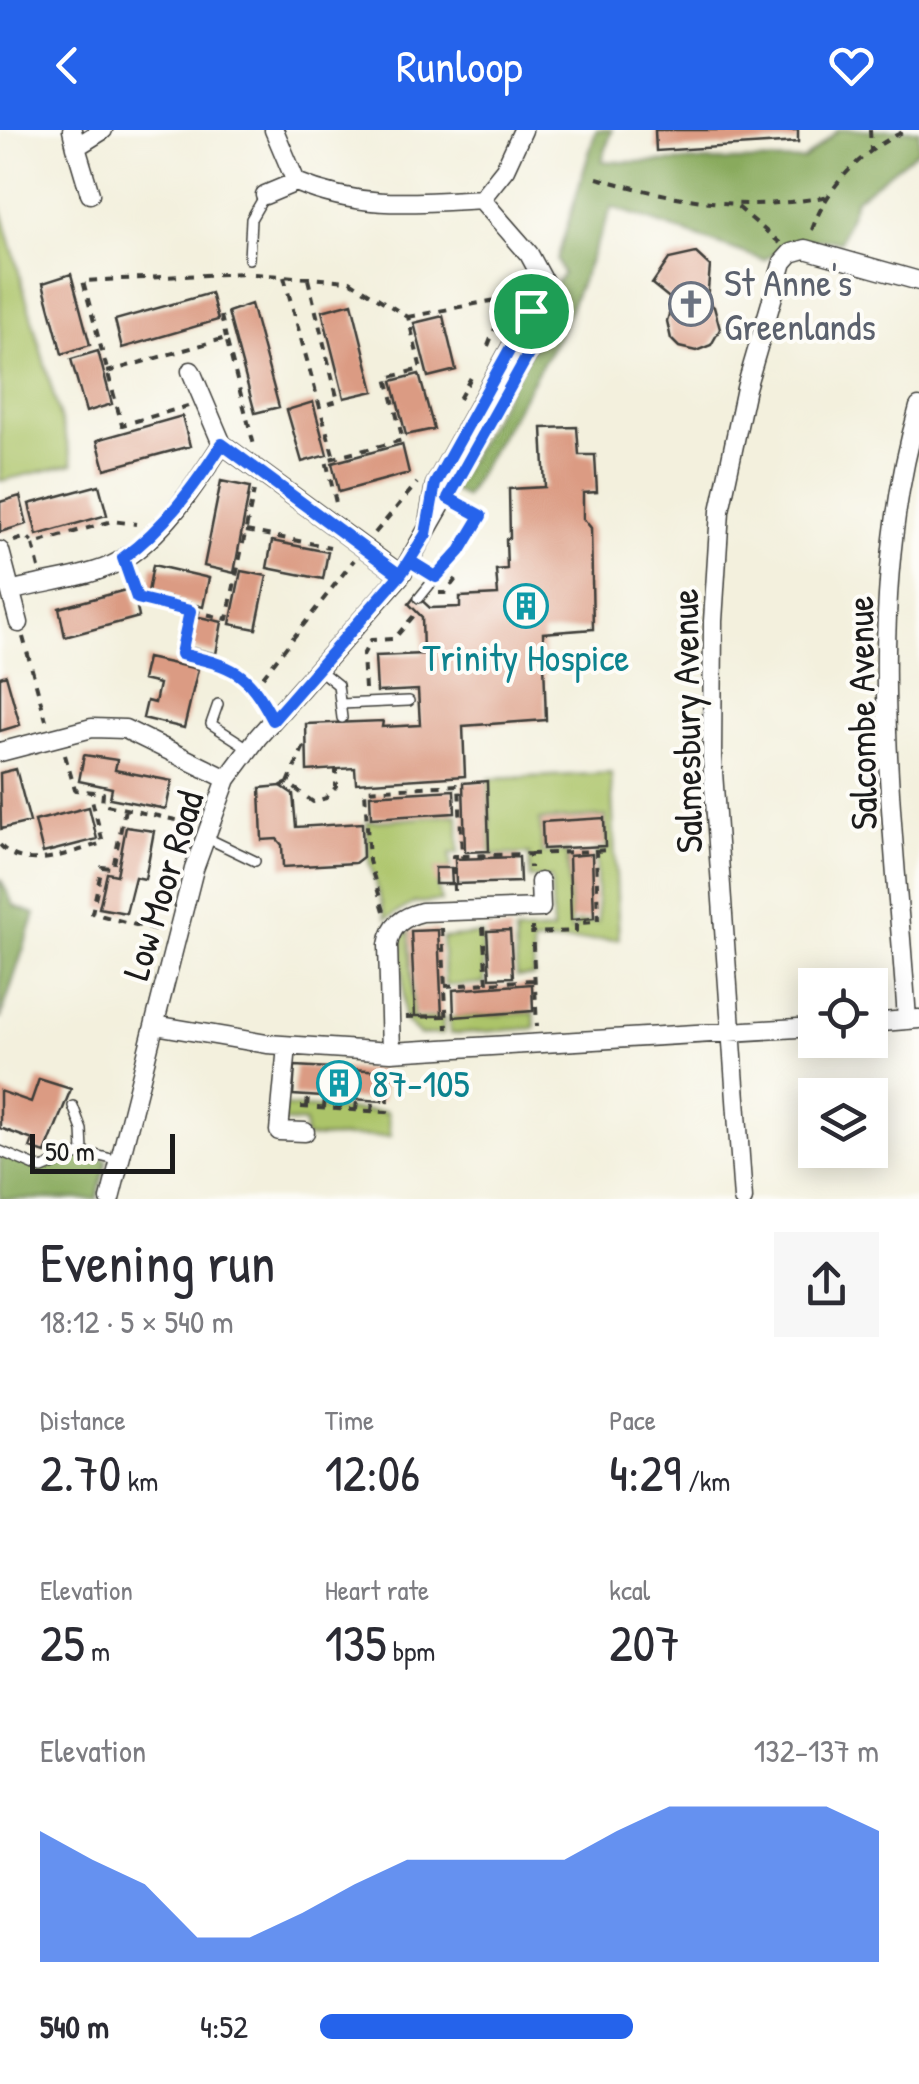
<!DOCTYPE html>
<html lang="en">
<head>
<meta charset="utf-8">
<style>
  body { margin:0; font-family:"Patrick Hand",sans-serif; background:#f7f7f7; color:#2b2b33; height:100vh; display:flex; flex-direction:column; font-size:38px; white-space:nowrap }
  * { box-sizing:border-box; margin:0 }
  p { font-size:32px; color:#7c7c81 }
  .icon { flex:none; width:55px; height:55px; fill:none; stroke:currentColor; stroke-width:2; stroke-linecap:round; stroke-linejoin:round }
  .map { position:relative; height:1069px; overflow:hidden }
  .side { display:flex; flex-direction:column; background:#fff; flex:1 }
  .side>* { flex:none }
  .buttons { position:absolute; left:798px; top:838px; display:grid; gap:20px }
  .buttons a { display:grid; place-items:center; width:90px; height:90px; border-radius:0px; background:#fff; box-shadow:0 5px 25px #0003; font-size:50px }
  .scale { position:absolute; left:30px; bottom:25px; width:145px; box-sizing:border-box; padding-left:10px; border:5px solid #1c1c1c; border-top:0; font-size:28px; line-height:35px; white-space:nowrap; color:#1c1c1c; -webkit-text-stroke:8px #fdfcf7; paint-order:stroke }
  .pin { position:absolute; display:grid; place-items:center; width:85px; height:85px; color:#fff; margin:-42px; border:5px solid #fff; border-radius:50%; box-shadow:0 2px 10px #0007 }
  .round { display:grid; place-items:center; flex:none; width:105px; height:105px; border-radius:0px; background:#f7f7f7 }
  .head { display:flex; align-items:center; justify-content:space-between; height:170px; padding:0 40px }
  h1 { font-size:55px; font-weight:600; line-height:75px }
  .stats { display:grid; grid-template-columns:repeat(3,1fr); gap:15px; height:170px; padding:10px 40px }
  .stats div { display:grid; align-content:center }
  .stats b { font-size:50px; font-weight:600 }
  .stats small { font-size:28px; font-weight:400 }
  .stats p { font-size:28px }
  .chart { height:280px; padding:20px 40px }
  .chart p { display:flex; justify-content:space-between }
  .chart svg { width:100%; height:180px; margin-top:10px; fill:#2563eb; opacity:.7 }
  ul { padding:0 40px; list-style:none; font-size:32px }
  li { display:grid; grid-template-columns:160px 120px 1fr; align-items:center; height:75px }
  li i { height:25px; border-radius:12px; background:#2563eb }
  header { display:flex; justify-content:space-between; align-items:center; height:130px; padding:0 40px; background:#2563eb; color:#fff; font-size:45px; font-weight:600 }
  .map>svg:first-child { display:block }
  .green { fill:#acc469; stroke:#647042; stroke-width:2.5; fill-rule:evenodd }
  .forest { fill:#89aa5d; stroke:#52633c; stroke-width:2.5 }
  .building { fill:#db9b83 }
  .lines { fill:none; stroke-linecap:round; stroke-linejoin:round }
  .lane-casing { stroke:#3c3c39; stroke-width:12 }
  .street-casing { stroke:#3c3c39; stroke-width:21 }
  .path { stroke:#3c3c39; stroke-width:4; stroke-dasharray:8 8; stroke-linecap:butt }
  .lane { stroke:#fff; stroke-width:9 }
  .street { stroke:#fff; stroke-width:18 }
  .route-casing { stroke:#fff; stroke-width:20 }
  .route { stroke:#2563eb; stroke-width:12 }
  .labels { text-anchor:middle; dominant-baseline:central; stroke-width:8; stroke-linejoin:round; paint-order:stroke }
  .worship-label { font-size:38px; fill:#5b616d; stroke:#fdfcf7; text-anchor:start }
  .culture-label { font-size:38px; fill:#0d838f; stroke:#fdfcf7 }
  .street-label { font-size:38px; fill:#1c1c1c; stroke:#fdfcf7 }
</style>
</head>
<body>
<header><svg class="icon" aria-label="back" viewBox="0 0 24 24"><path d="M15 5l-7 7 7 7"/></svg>Runloop<svg class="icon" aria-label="heart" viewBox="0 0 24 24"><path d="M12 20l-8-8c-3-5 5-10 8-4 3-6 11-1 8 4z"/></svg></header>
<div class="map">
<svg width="919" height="1069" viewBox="0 0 919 1069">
  <rect width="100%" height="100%" fill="#fdfcf7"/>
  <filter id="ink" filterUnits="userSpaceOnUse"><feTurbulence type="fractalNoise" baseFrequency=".01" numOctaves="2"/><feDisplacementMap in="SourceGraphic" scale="20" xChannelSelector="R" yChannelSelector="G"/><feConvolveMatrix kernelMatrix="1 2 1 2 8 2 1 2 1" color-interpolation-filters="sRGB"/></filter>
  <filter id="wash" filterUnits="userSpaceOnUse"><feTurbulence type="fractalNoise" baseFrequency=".0048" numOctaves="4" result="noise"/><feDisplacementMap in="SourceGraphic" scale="40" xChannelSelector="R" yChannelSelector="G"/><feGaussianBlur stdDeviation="2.25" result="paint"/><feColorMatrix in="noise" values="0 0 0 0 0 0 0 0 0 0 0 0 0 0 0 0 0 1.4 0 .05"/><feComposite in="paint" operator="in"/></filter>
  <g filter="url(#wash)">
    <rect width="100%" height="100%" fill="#f3f0dd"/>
    <path class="green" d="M0 75 73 334 0 351Z
      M611 643 619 809 533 813 534 846 517 847 515 803 553 801 551 748H530L529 724 491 725 489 649ZM606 686 607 720 596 721 598 792 576 793V800L571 801 567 722 542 723 540 690Z
      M458 685 459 723H450L451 738 435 739 441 771 414 773 386 789 369 731 367 692Z
      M409 801 413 889 443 888V904L420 905 404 890 402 806Z
      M482 804 485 853 445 856 442 808Z
      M534 883 535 898 450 904 449 888Z
      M281 976 387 982 391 1006 305 1008V993L280 991Z"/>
    <path class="forest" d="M596 0H612L602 31 622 32 804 30 838 0H919V20L856 69 840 112C808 106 791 112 764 130L612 77 559 205 465 367 452 360 544 195 549 161 563 144 557 130Z
      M0 748 14 776 35 784 0 890Z
      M0 1021 42 1039 83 1022 107 1030 97 1069H0Z"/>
    <g id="blocks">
      <path class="building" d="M655 0H798V12L656 21Z
        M696 123 710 136 707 171 714 177 720 199 711 215 696 221 679 217 671 209 667 191 673 171 652 154 669 129Z
        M71 144 90 215 62 224 43 153Z
        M211 163 218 190 122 218 115 190Z
        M352 173 374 261 344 268 322 181Z
        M251 174 279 277 255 283 228 182Z
        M443 186 456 240 428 247 414 193Z
        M98 221 112 274 86 282 71 229Z
        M419 244 434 299 406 305 392 251Z
        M313 272 327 325 302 332 287 280Z
        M182 286 190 316 105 339 97 310Z
        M577 297 579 325H595L597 362 583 363V388L591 398 593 499 543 503 546 590 463 596 465 646 356 653 355 638 307 641 306 594 383 591 382 597 420 595 418 560 377 562 375 526 423 524 422 487 409 474 416 465 430 478 460 477V467L498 465 496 440 507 439 506 409 510 408 509 359 545 357 542 298Z
        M402 314 409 343 339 362 332 333Z
        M221 351 250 357 234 443 204 436Z
        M99 355 107 385 37 405 29 374Z
        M20 366 27 394 0 402V372Z
        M272 411 328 422 323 449 267 438Z
        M153 435 209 448 203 477 148 462Z
        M241 441 267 446 256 499 230 494Z
        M133 458 139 487 65 507 59 478Z
        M195 486 222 492 216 524 188 517Z
        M147 528 198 539 184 598 143 588 147 571 155 573 159 554 142 550Z
        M6 545 20 595 0 601V547Z
        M84 625 117 630 115 640 172 651 166 679 110 668 112 658 79 651Z
        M16 639 30 692 1 699 0 643Z
        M487 651 489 721 465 722 463 653Z
        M281 656 293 664 296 697 362 693 363 727 355 733 283 737 282 715 277 709 262 710 260 658Z
        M454 660 455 683 371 688 370 665Z
        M89 677 97 709 43 723 35 691Z
        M604 688 605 716 543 719 542 692Z
        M126 697 154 701 145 749 135 747 126 783 99 778 107 743 117 745Z
        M592 724 594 788 571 790 569 726Z
        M519 727 520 752 456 754 455 729Z
        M435 738H451L452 754H435Z
        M438 800 442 886H415L411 801Z
        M510 800 513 847 490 848 487 801Z
        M532 854 533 881 454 887 453 860Z
        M295 936 385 941 382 971 293 965Z
        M39 949 71 959 45 1023 30 1018 33 1010 0 998V961L31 972Z"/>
    </g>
  </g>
  <g filter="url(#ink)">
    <use href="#blocks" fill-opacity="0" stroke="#3c3c39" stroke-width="2.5"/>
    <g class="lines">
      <g class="lane-casing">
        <path id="lane" d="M249 129 251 89 265 65
          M410 431 436 447 460 421 481 385 445 367
          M419 468 436 447
          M318 539 338 555 342 588
          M218 574 211 594 250 619
          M341 574 409 571
          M205 707 255 731
          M73 976 82 1000 83 1022
          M0 1021 42 1039 83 1022
          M83 1022 120 1031"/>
      </g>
      <g class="street-casing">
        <path id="street" d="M72 0 76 17 103 0
          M274 0 296 52C360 79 414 73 481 69L505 39 523 0
          M76 17 90 64
          M265 65 296 52
          M481 69 529 124 549 161
          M191 241 222 314 401 445
          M429 388 435 355 531 181 549 161
          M0 421 19 493
          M11 461C41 452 92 447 118 432 163 406 195 356 222 314
          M0 622 92 598 125 599 227 649
          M907 890C894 687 861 476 919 277
          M870 893 919 889
          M155 895 267 914 391 922 815 897
          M287 916 279 1001 305 1002
          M391 922 388 815C391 795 403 787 422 782L541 778 540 752
          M110 1069 194 739 227 649 258 607 401 445 544 195 549 161
          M743 1069 712 628 713 491 720 381 746 258 783 132 791 123 805 119 919 151"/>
      </g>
      <path class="path" d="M870 0 871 20
        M597 48C680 71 743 83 829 66
        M738 77 780 113
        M812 100C827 55 864 19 907 0
        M254 144 350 151 408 187 421 239 387 248 403 310 326 330 336 373
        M284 147 334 328
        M308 149 338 271 319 276
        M221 186 226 208
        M408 187 506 168
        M488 216 507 168 524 163
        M107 242 226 208 254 315
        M459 269 474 242
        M188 276 122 295 83 151 244 143
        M246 401 330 417
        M375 403 417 353
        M14 411 27 407 32 412
        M39 438 33 414 112 391 136 394
        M130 446 137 468 227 489 254 361
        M439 463H445L460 444
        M189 483 181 524 235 538 255 557
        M23 507 46 590
        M365 559 363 525 371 510 394 509 417 482
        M264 574 255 557 354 430
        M65 625 75 660 103 663 102 674 190 693
        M288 653 306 611
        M281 656 288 653 313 672 326 668 336 657V639
        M125 679 113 738 102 737 92 783 158 801
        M0 715C26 744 72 721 103 713L90 662
        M596 721 607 720
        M530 724 596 721 598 792 576 793V801L532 803
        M454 761 453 726H462
        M384 781 369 731 365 660 459 655 462 726 530 724V738
        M483 797 487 853
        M532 797 537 897
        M442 798 447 899
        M445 856 534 850
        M406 887 446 886
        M301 977 387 982 390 938
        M307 977 308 966
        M324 978 325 967
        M340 979 341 969
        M356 980 357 969
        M372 981 373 971"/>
      <use href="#lane" class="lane"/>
      <use href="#street" class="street"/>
    </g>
  </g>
  <g class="lines" filter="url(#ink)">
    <g class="route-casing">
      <path id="route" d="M531 181 435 354 426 404 400 445 222 314C194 357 165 397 123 428L137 468 190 481 181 524C234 537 247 540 273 590L400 445 410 431 436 447 460 421 481 386 448 368 544 196 548 161 531 181"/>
    </g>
    <use href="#route" class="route"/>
  </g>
  <defs>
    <g id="church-ring" transform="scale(2.25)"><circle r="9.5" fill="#fdfcf7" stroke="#6b7280" stroke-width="1.5"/><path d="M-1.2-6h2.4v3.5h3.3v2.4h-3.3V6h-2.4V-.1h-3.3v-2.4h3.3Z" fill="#6b7280"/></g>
    <g id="building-ring" transform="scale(2.25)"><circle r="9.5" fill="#fdfcf7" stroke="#0f9aa8" stroke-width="1.5"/><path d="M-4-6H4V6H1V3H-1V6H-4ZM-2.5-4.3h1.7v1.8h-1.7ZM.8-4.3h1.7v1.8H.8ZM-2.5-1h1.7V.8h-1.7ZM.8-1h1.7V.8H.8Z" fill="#0f9aa8"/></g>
  </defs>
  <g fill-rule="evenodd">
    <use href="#church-ring" x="691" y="174"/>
    <use href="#building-ring" x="526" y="476"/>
    <use href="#building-ring" x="339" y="953"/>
  </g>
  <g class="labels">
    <g class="worship-label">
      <text x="724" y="152">St Anne's<tspan x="724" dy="44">Greenlands</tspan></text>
    </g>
    <g class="culture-label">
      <text x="526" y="527">Trinity Hospice</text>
      <text x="372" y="953" text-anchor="start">87-105</text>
    </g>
    <g class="street-label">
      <text transform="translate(861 583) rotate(-91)">Salcombe Avenue</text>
      <text transform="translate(686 591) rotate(-91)">Salmesbury Avenue</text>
      <text transform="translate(162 755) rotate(-73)">Low Moor Road</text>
    </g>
  </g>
</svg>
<div class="buttons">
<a><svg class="icon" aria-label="locate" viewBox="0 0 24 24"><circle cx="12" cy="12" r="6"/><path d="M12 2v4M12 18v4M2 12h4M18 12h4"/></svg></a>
<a><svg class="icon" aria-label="layers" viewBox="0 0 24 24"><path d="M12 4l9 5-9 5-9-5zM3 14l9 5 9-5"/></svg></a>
</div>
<div class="scale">50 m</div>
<div class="pin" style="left:531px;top:181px;background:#1e9e55"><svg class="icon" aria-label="arrive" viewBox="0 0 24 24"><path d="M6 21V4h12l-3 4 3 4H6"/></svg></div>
</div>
<section class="side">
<div class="head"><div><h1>Evening run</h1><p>18:12 · 5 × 540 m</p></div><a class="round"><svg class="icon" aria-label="share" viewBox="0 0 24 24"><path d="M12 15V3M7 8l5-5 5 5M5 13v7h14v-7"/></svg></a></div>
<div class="stats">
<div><p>Distance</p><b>2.70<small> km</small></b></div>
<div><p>Time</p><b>12:06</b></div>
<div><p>Pace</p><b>4:29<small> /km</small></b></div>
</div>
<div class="stats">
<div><p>Elevation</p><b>25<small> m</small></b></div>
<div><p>Heart rate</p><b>135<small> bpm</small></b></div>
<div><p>kcal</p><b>207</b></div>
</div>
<div class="chart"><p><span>Elevation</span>132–137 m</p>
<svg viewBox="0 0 160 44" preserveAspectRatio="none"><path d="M0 44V12L10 19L20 25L30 38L40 38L50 32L60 25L70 19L80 19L90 19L100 19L110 12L120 6L130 6L140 6L150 6L160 12V44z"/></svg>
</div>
<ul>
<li><b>540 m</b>4:52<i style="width:56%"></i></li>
</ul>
</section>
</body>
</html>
